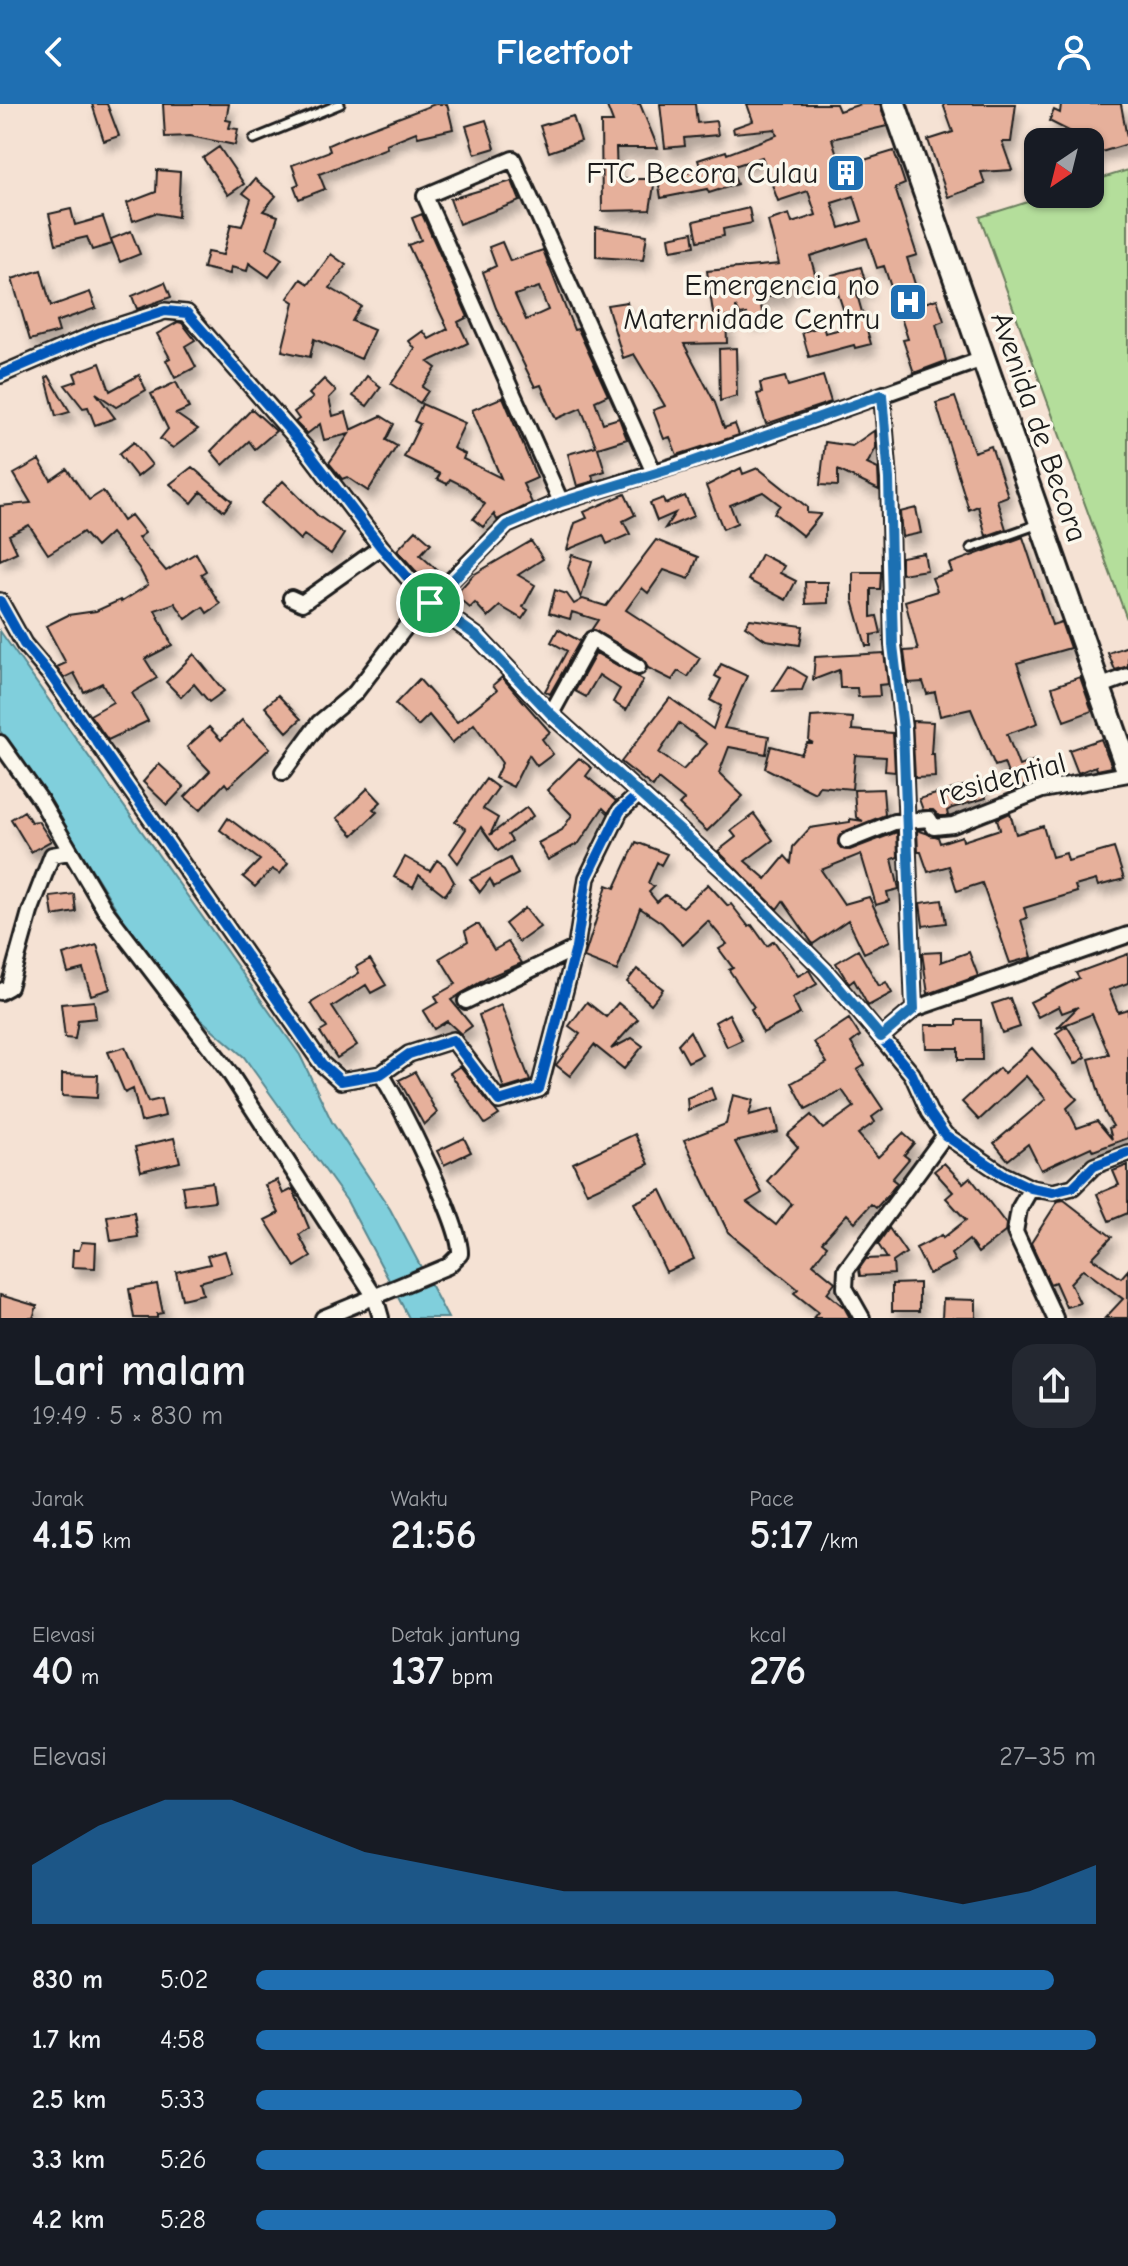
<!DOCTYPE html>
<html lang="id">
<head>
<meta charset="utf-8">
<style>
  body { margin:0; font-family:"Comic Neue",sans-serif; background:#242831; color:#f1f3f6; height:100vh; display:flex; flex-direction:column; font-size:30px; white-space:nowrap }
  * { box-sizing:border-box; margin:0 }
  p { font-size:26px; color:#9ea1a6 }
  .icon { flex:none; width:44px; height:44px; fill:none; stroke:currentColor; stroke-width:2; stroke-linecap:round; stroke-linejoin:round }
  .map { position:relative; height:1214px; overflow:hidden }
  .details { display:flex; flex-direction:column; background:#171b24; flex:1 }
  .details>* { flex:none }
  .needle { width:52px; rotate:215deg }
  .fabs { position:absolute; left:1024px; top:24px; display:grid; gap:16px }
  .fabs a { display:grid; place-items:center; width:80px; height:80px; border-radius:16px; background:#171b24; box-shadow:0 2px 6px #0004; font-size:40px }
  .pin { position:absolute; display:grid; place-items:center; width:68px; height:68px; color:#fff; margin:-34px; border:4px solid #fff; border-radius:50%; box-shadow:0 2px 8px #0007 }
  .round { display:grid; place-items:center; flex:none; width:84px; height:84px; border-radius:24px; background:#242831 }
  .headline { display:flex; align-items:center; justify-content:space-between; height:136px; padding:0 32px }
  h1 { font-size:44px; font-weight:700; line-height:60px }
  .stats { display:grid; grid-template-columns:repeat(3,1fr); gap:12px; height:136px; padding:8px 32px }
  .stats div { display:grid; align-content:center }
  .stats b { font-size:40px; font-weight:700 }
  .stats small { font-size:22px; font-weight:400 }
  .stats p { font-size:22px }
  .chart { height:224px; padding:16px 32px }
  .chart p { display:flex; justify-content:space-between }
  .chart svg { width:100%; height:144px; margin-top:8px; fill:#1f6fb2; opacity:.7 }
  ul { padding:0 32px; list-style:none; font-size:26px }
  li { display:grid; grid-template-columns:128px 96px 1fr; align-items:center; height:60px }
  li i { height:20px; border-radius:10px; background:#1f6fb2 }
  header { display:flex; justify-content:space-between; align-items:center; height:104px; padding:0 32px; background:#1f6fb2; color:#fff; font-size:36px; font-weight:700 }
  .map>svg:first-child { display:block }
  .green { fill:#b4de9b; stroke:#687d5c; stroke-width:2 }
  .water { fill:#80cfdc; stroke:#58878f; stroke-width:2 }
  .building { fill:#e6b09b; stroke:#1c1c1c; stroke-width:2; fill-rule:evenodd; filter:url(#shadow) }
  .lines { fill:none; stroke-linecap:round; stroke-linejoin:round }
  .service-casing { stroke:#1c1c1c; stroke-width:13 }
  .minor-casing { stroke:#1c1c1c; stroke-width:20 }
  .primary-casing { stroke:#1c1c1c; stroke-width:28 }
  .service { stroke:#fbf7ec; stroke-width:7 }
  .minor { stroke:#fbf7ec; stroke-width:14 }
  .primary { stroke:#fbf7ec; stroke-width:22 }
  .cycleway-casing { stroke:#fbf7ec; stroke-width:15 }
  .cycleway { stroke:#0057b8; stroke-width:10 }
  .route-casing { stroke:#fff; stroke-width:16 }
  .route { stroke:#1f6fb2; stroke-width:10 }
  .labels { text-anchor:middle; dominant-baseline:central; stroke-width:7; stroke-linejoin:round; paint-order:stroke }
  .poi-label { font-size:30px; fill:#1c1c1c; stroke:#fbf7ec; text-anchor:end }
  .street-label { font-size:30px; fill:#1c1c1c; stroke:#fbf7ec }
</style>
</head>
<body>
<header><svg class="icon" aria-label="back" viewBox="0 0 24 24"><path d="M15 5l-7 7 7 7"/></svg>Fleetfoot<svg class="icon" aria-label="person" viewBox="0 0 24 24"><circle cx="12" cy="8" r="4"/><path d="M4 21q1-7 8-7t8 7"/></svg></header>
<div class="map">
<svg width="1128" height="1214" viewBox="0 0 1128 1214">
  <defs>
    <filter id="shadow"><feDropShadow dx="5" dy="9" stdDeviation="4" flood-color="#0004"/></filter>
  </defs>
  <rect width="100%" height="100%" fill="#f5e2d4"/>
  <filter id="ink" filterUnits="userSpaceOnUse"><feTurbulence type="fractalNoise" baseFrequency=".0125" numOctaves="2"/><feDisplacementMap in="SourceGraphic" scale="16" xChannelSelector="R" yChannelSelector="G"/><feConvolveMatrix kernelMatrix="1 2 1 2 8 2 1 2 1" color-interpolation-filters="sRGB"/></filter>
  <g filter="url(#ink)">
    <path class="green" d="M1128 66V518L980 113 1053 90H1090V78Z"/>
    <path class="water" d="M0 527 300 951 332 1018 390 1105 448 1214H409L347 1097 244 953 197 912 140 843 34 672 0 627Z"/>
    <path class="building" d="M92 0H107L119 32 104 37Z
      M163 0H229L226 16 231 17 229 24 238 25 235 41 190 32 165 33Z
      M435 0H447L453 25 418 33 416 28 386 40 387 44 319 70 325 85 299 95 294 82 299 80 292 61 330 47 328 41 344 34Z
      M606 0H640L658 44H616L617 75H655L650 106 602 107 601 18H613Z
      M660 0H695L697 19 716 17 718 31 684 34 685 42 665 44Z
      M747 0H836L839 7 861 0H880L887 22 832 35 841 63 894 47 905 80 895 84 917 151 907 154 921 200 937 195 944 217 936 220 946 257 914 269 903 236 908 235 884 162 877 164 867 134 810 152 816 173 784 182 785 191 760 194 763 215 748 217 747 210 740 211 736 203V212L726 213 727 239 684 240 715 299 724 324 735 320 739 331 677 351 670 333 664 335 653 306 665 302 634 250 623 254 607 201 627 198 631 222 645 217 648 225 684 214 685 217 714 216 707 167 779 160 768 117 789 110 792 119 816 111 808 87 778 97 762 53 731 63 737 80 709 89 707 85 661 94 658 75 701 66 698 56 726 47 727 50 777 31 775 25 734 29 733 24 753 17ZM854 92 862 117 840 124 832 99Z
      M943 0H1016L1011 38H1002L1012 66 981 68 985 80 948 93 928 36 953 28Z
      M1061 0H1121L1128 40 1098 49 1094 38H1053L1073 29 1049 17 1054 6 1060 9Z
      M573 12 581 37 549 48 540 22Z
      M486 16 495 44 475 50 466 22Z
      M219 43 244 80 228 91 203 54Z
      M157 66 180 68 178 113 155 109 133 117 127 99 156 88Z
      M255 75 276 92 263 107 278 112 267 145 282 155 269 173 249 159 247 167 231 163 230 170 203 164 207 148 223 151 231 120 242 122 251 95 243 89Z
      M512 77 520 97 459 120 450 95Z
      M749 104 752 119 723 125 724 132 698 137 694 117Z
      M71 105 75 121 103 113 112 140 92 146 87 133 56 140 49 110Z
      M422 110 468 213 458 218 468 239 428 258 436 264 422 283 428 287 420 299 391 280 415 245 409 237 423 227 429 235 448 225 408 141 421 136 412 114Z
      M596 123 647 131 643 156 596 153Z
      M131 127 140 150 120 158 111 135Z
      M693 128 695 142 671 146 669 133Z
      M502 138 510 157 543 146 574 226 578 225 608 291 595 297 603 319 619 314 625 330 627 335 598 344 605 367 592 371 594 377 577 382 568 350 596 342 581 304 556 315 541 281 535 283 496 204 483 168 496 162 489 143ZM539 183 548 206 526 216 515 191Z
      M331 150 346 161 330 184 361 202 352 217 374 226 361 255 314 235 310 253 282 247 294 198 288 194 301 175 309 180Z
      M861 163 867 184 856 187 871 240 855 244 854 241 809 253 802 228 823 222 825 229 849 223 832 171Z
      M41 166 51 202 90 188 96 204 56 218 59 228 30 236 12 175Z
      M165 178 171 193 137 205 132 192Z
      M178 218 182 219 195 236 185 242 196 263 175 274 166 256 170 254 157 230Z
      M736 244 737 292 720 297 719 245Z
      M100 259 110 287 139 271 146 286 116 303 96 289 115 314 95 321 88 303 83 304 65 281 77 277 74 269Z
      M49 272 70 308 56 312 46 274Z
      M367 272 381 283 367 302 353 292Z
      M823 272 831 298 766 320 757 290 762 289 760 279 785 273 788 282Z
      M324 275 336 287 329 294 333 312 346 308 351 326 381 312 394 320 386 336 397 342 368 387 347 373 342 375 329 359 349 330 324 336 320 320 307 330 295 318 299 315 294 308 313 294 309 290Z
      M176 278 189 304 176 310 198 325 173 344 160 335 168 325 151 290Z
      M503 293 537 374 523 380 532 399 497 416 494 410 483 423 473 415 485 400 466 383 450 375 447 380 437 375 440 370 404 353 420 320 414 317 422 300 465 319 453 344 465 350 463 355 501 374 472 306Z
      M955 293 974 348 991 342 1008 392 997 396 1006 425 986 432 978 402 969 406 936 299Z
      M252 305 276 327 255 345 249 337 223 361 211 347Z
      M875 326 876 344 867 360 878 365 879 386 838 366V382L820 381 825 338 852 342Z
      M134 338 152 361 137 373 119 350Z
      M39 356 51 376 67 365 89 396 103 387 123 417 131 411 145 429 138 434 166 467 196 449 206 467 201 470 220 500 207 509 203 503 186 515 175 499 155 506 172 541 145 555 157 574 132 589 148 617 108 636 90 611 113 598 102 579 84 588 74 569 64 574 57 563 66 559 46 522 68 511 96 507 120 496 121 498 148 481 139 464 111 429 96 443 83 428 48 450 29 421 9 431 17 448 0 456V402L31 399 14 370Z
      M192 363 232 397 224 407 201 388 192 399 170 380Z
      M741 364 743 370 758 364 807 403V409L821 410 803 432 774 409 780 401 763 388 730 401 737 419 723 425 706 382Z
      M283 377 317 411 344 430 331 450 304 431 300 436 261 399Z
      M625 390 635 411 623 417 630 430 607 440 603 431 567 446 575 419 587 414 584 408Z
      M685 392 694 412 665 424 675 409 657 417 650 399 663 394 665 400Z
      M916 404 921 429 902 433 900 408Z
      M416 426 431 439 420 451 436 465 430 471 437 476 430 483 397 446Z
      M1023 433 1052 521 1061 518 1070 544 1017 559 1038 619 1007 630 1019 662 1035 656 1042 675 1014 686 1004 659 995 662 971 605 940 612 935 588 927 590 923 578 908 579 904 547 918 546 905 497 937 487 932 474 952 468 949 460Z
      M656 436 698 453 689 475 664 466 648 489 642 484 626 506 700 554 688 573 678 567 672 576 648 564 643 554 592 525 598 516 572 508 570 515 549 509 555 486 567 490 574 500 583 495 606 502Z
      M531 437 543 455 518 471 535 481 523 503 528 506 522 515 500 502 488 513 475 499 470 504 455 491 473 471Z
      M924 449 927 466 901 470V453Z
      M761 450 784 462 780 469 796 477 786 496 748 476Z
      M572 451 592 457 581 494 568 464Z
      M853 468H881L880 485H871V513L877 512 881 529 871 531V542H866L853 496Z
      M805 478H828V499L806 500Z
      M750 515 803 522 800 541 766 536 745 522Z
      M558 525 580 537 550 590 545 587 567 547 551 538Z
      M1128 542V562L1115 566 1108 549Z
      M596 549 643 576 626 606 613 598 620 585 599 571 586 593 575 587Z
      M884 549 888 580 879 581 880 592 858 593 857 584H840L839 566 813 576 815 553Z
      M194 550 224 587 209 598 194 580 181 593 166 578Z
      M721 560 747 572 724 624 769 632 766 650 729 643 719 669 743 692 707 727 679 701 684 696 658 675 653 683 621 658 670 594 713 625 721 602 710 596 721 575 715 572ZM679 619 707 640 683 666 659 649Z
      M789 562 807 573 802 586 773 587Z
      M502 573 550 628 542 635 553 650 537 662 529 651 513 683 495 674 502 659 474 620 452 639 429 611 418 622 395 600 419 575 457 618 497 586 493 581Z
      M1080 573 1092 607 1064 617 1052 583Z
      M278 591 301 615 287 628 265 603Z
      M827 612 853 614 852 626 893 629 895 668 885 667 886 653 855 651 852 685 819 682 815 689 765 664 771 642 801 650 807 639H813L809 637 811 613Z
      M242 616 270 644 228 683 225 679 200 706 185 693 210 667 187 643 209 623 221 636Z
      M912 617 933 618 931 650H934L935 673 915 674Z
      M1101 635 1112 663 1097 666 1096 662 1078 669 1069 646Z
      M579 654 592 664 586 672 616 697 608 709 603 704 579 739 548 756 538 739 562 726 572 711 547 686Z
      M159 660 184 683 167 701 143 678Z
      M486 675 498 684 483 705 498 714 490 731 527 703 533 712 508 731 512 737 498 747 481 723 458 759 450 749 466 725 455 718Z
      M981 677 986 694 952 704 947 707 948 712H939L933 706H923L919 695Z
      M368 684 381 698 373 705 377 708 353 731 337 714Z
      M883 685 885 711 843 728 838 740 842 745 850 746 897 728 898 753 892 755 899 785 887 788 889 797 876 801 861 750 821 766 844 800 869 793 890 837 864 849 848 816 813 840 783 797 777 805 718 747 736 733 731 727 754 710 773 736 745 757 766 775 785 752 791 759 793 743 810 724 850 718V715L863 717 856 713 854 686Z
      M24 707 31 718 38 717 51 737 31 748 11 715Z
      M1010 709 1016 730 1043 722 1052 753 1066 749 1068 757 1114 744 1124 775 1098 782 1096 776 1075 782 1077 788 1024 804 1027 814 1021 816 1032 853 1010 859 982 779 957 787 949 762 928 768 921 748H918L917 726 938 733 940 739 962 732 963 737 1000 725 997 715Z
      M228 714 288 759 280 770 272 765 255 783 243 773 260 756 220 726Z
      M636 738 667 750 661 761 657 758 648 779 654 783 649 788 657 798 665 791 683 803 708 780 728 802 731 800 749 823 752 821 767 842 774 837 798 872 809 866 817 880 792 894 800 910 763 929 751 905 754 903 729 866 733 864 719 845 727 840 708 817 683 841 662 819 640 804 617 867 584 854 607 781 615 784Z
      M405 753 430 767 437 756 445 762 454 778 445 791 419 771 413 783 394 773Z
      M510 754 518 770 494 783 490 775 480 788 470 775Z
      M74 790 76 808 53 812 50 793Z
      M942 796 946 819 923 822 920 799Z
      M525 804 540 823 519 838 505 820Z
      M475 821H479L494 846 508 838 522 859 489 873 451 896 472 922 461 930 447 917 434 925 423 907 438 898 435 892 456 880 440 854 468 837 465 827Z
      M97 841 110 885 91 891 83 865 68 869 63 851Z
      M858 846 879 882 886 878 892 889 868 902 854 876 849 880 836 859Z
      M941 848V858L969 848 978 872 928 890 922 849Z
      M1128 850V879L1109 886 1118 908 1128 905V1034L1093 1047 1091 1043 1041 1066 1028 1040 1008 1056 994 1039 1046 995 1026 972 979 1016 962 998 999 964 1004 969 1032 944 1077 995 1067 1004 1077 1024 1097 1017 1112 1035 1109 1024 1113 1022 1105 1009 1089 955 1109 950 1092 910 1057 924 1078 903 1062 909 1059 902 1038 913 1030 898 1079 874 1076 869Z
      M370 855 386 881 371 889 366 881 332 903 357 941 337 954 320 928 327 924 311 899 359 869 356 863Z
      M637 865 663 885 651 900 627 878Z
      M1010 894 1020 923 1002 929 992 900Z
      M94 897 96 914 78 916 75 935 65 934 61 900Z
      M587 898 606 913 618 899 638 915 611 945 632 934 643 942 624 965 594 941 570 972 556 961 580 930 569 922Z
      M501 901 530 977 504 985 479 911Z
      M729 910 742 936 727 943 715 918Z
      M849 915 860 932 851 939 865 961 857 966 883 1005 872 1013 875 1018 858 1030 878 1053 903 1029 914 1039 904 1051 909 1055 892 1075 897 1079 887 1092 876 1104 871 1100 855 1118 847 1110 822 1138 827 1142 813 1160 835 1178 827 1189 844 1203 850 1214H813L818 1208 794 1189 798 1185 728 1128 684 1036 726 1020 733 991 753 996 749 1011 773 1005 778 1028 735 1038 762 1089 747 1098 776 1121 792 1100 767 1077 798 1043 787 1031 811 1011 823 1025 854 1003 842 986 806 1005 792 979 827 959 814 938Z
      M957 916H981L982 956H958V944H926L925 921H957Z
      M1067 922 1086 953 1075 960 1056 929Z
      M690 927 702 951 688 958 678 940Z
      M125 943 148 998 161 995 165 1012 141 1018 133 985 125 989 108 948Z
      M460 962 499 1011 485 1020 450 969Z
      M415 968 437 1009 424 1021 399 976Z
      M62 970 98 971 97 994 62 992Z
      M711 984 715 995 688 1006 687 994Z
      M635 1030 649 1060 587 1089 573 1059Z
      M174 1034 180 1058 141 1067 135 1043Z
      M464 1034 471 1048 444 1061 437 1047Z
      M944 1059 963 1079 970 1073 1006 1120 1005 1128 978 1149 969 1136 951 1150 955 1157 929 1170 916 1144 942 1131 943 1134 966 1116 946 1094 953 1088 934 1067Z
      M1128 1061V1109L1109 1117 1097 1090 1119 1081 1113 1067Z
      M277 1076 283 1090 293 1085 309 1124 299 1131 311 1153 295 1163 265 1116 279 1109 265 1081Z
      M212 1078 215 1097 185 1101 182 1082Z
      M661 1086 694 1155 666 1168 634 1099Z
      M1064 1096 1112 1133 1092 1154 1121 1174 1128 1166V1214H1105L1123 1195 1083 1165 1070 1179 1080 1199 1066 1203 1055 1178 1050 1180 1031 1139 1058 1097Z
      M134 1108 138 1133 111 1137 107 1112Z
      M889 1124 906 1149 893 1158 894 1170 860 1172 859 1165 866 1155 887 1154 878 1140Z
      M82 1138 96 1139 95 1164 72 1163 73 1146H79Z
      M225 1147 232 1169 200 1178 203 1190 182 1195 176 1168 210 1160 207 1152Z
      M919 1179V1207H892V1180Z
      M157 1180 163 1209 157 1210V1214H134L129 1185Z
      M0 1191 37 1202 33 1214H0Z
      M943 1195 976 1196V1214H942Z"/>
    <g class="lines">
      <g class="service-casing">
        <path id="service" d="M254 35 340 0
          M971 444 1039 420"/>
      </g>
      <g class="minor-casing">
        <path id="minor" d="M0 271 100 228 165 207 187 209 306 345 381 443 430 499 478 533 551 610 726 768 825 867 912 970 929 1008 945 1031 1004 1071 1031 1084 1053 1088 1073 1083 1094 1062 1128 1049
          M882 291 889 375 893 541 903 625 914 905
          M561 398 425 92 513 55 654 369
          M291 494 302 499 381 443
          M0 497 24 540 51 572 322 960 341 977 381 970 409 950 453 936 499 997 539 985 576 844 587 774 620 707 639 690
          M1099 583 1128 572
          M551 610 592 535 638 563
          M0 639 39 694 105 806 229 968 375 1193 381 1214
          M283 668 319 619 355 589 411 516 507 421 561 398 746 339 983 255
          M847 737 894 718 929 715 934 723 953 721 1042 686 1128 670
          M0 888 9 883 30 808 52 751 69 748
          M466 897 576 844
          M881 933 914 905 1128 831
          M1031 1084 1019 1105 1015 1128 1055 1214
          M323 1214 448 1162 460 1150C462 1122 399 997 381 970
          M862 1214 845 1184 846 1166 945 1031"/>
      </g>
      <g class="primary-casing">
        <path id="primary" d="M894 0 1128 666"/>
      </g>
      <use href="#service" class="service"/>
      <use href="#minor" class="minor"/>
      <use href="#primary" class="primary"/>
      <g class="cycleway-casing">
        <path id="cycleway" d="M0 271 100 228 165 207 187 209 306 345 381 443 430 499 478 533 551 610 726 768 825 867 912 970 929 1008 945 1031 1004 1071 1031 1084 1053 1088 1073 1083 1094 1062 1128 1049
          M0 497 24 540 51 572 322 960 341 977 381 970 409 950 453 936 499 997 539 985 576 844 587 774 620 707 639 690"/>
      </g>
      <use href="#cycleway" class="cycleway"/>
    </g>
  </g>
  <g class="lines" filter="url(#ink)">
    <g class="route-casing">
      <path id="route" d="M882 291 889 375 893 541 903 625 914 905 881 933 825 867 726 768 551 610 478 533 430 499 507 421 561 398 683 361Z"/>
    </g>
    <use href="#route" class="route"/>
  </g>
  <defs>
    <g id="building-square" transform="scale(2)"><rect x="-9" y="-9" width="18" height="18" rx="4" fill="#1f6fb2" stroke="#fbf7ec"/><path d="M-4-6H4V6H1V3H-1V6H-4ZM-2.5-4.3h1.7v1.8h-1.7ZM.8-4.3h1.7v1.8H.8ZM-2.5-1h1.7V.8h-1.7ZM.8-1h1.7V.8H.8Z" fill="#fff"/></g>
    <g id="hospital-square" transform="scale(2)"><rect x="-9" y="-9" width="18" height="18" rx="4" fill="#1f6fb2" stroke="#fbf7ec"/><path d="M-5-5h3v3.5h4V-5h3V5h-3V1.5h-4V5h-3Z" fill="#fff"/></g>
  </defs>
  <g fill-rule="evenodd">
    <use href="#building-square" x="846" y="69"/>
    <use href="#hospital-square" x="908" y="198"/>
  </g>
  <g class="labels">
    <g class="poi-label">
      <text x="818" y="69">FTC Becora Culau</text>
      <text x="880" y="181">Emergencia no<tspan x="880" dy="34">Maternidade Centru</tspan></text>
    </g>
    <g class="street-label">
      <text transform="translate(1039 323) rotate(71)">Avenida de Becora</text>
      <text transform="translate(1002 675) rotate(-15)">residential</text>
    </g>
  </g>
</svg>
<div class="fabs">
<a><svg class="needle" viewBox="-14 -14 28 28"><path d="M0-13l5 13h-10z" fill="#e53935"/><path d="M0 13l5-13h-10z" fill="#9ea1a6"/></svg></a>
</div>
<div class="pin" style="left:430px;top:499px;background:#1e9e55"><svg class="icon" aria-label="arrive" viewBox="0 0 24 24"><path d="M6 21V4h12l-3 4 3 4H6"/></svg></div>
</div>
<section class="details">
<div class="headline"><div><h1>Lari malam</h1><p>19:49 · 5 × 830 m</p></div><a class="round"><svg class="icon" aria-label="share" viewBox="0 0 24 24"><path d="M12 15V3M7 8l5-5 5 5M5 13v7h14v-7"/></svg></a></div>
<div class="stats">
<div><p>Jarak</p><b>4.15<small> km</small></b></div>
<div><p>Waktu</p><b>21:56</b></div>
<div><p>Pace</p><b>5:17<small> /km</small></b></div>
</div>
<div class="stats">
<div><p>Elevasi</p><b>40<small> m</small></b></div>
<div><p>Detak jantung</p><b>137<small> bpm</small></b></div>
<div><p>kcal</p><b>276</b></div>
</div>
<div class="chart"><p><span>Elevasi</span>27–35 m</p>
<svg viewBox="0 0 160 44" preserveAspectRatio="none"><path d="M0 44V26L10 14L20 6L30 6L40 14L50 22L60 26L70 30L80 34L90 34L100 34L110 34L120 34L130 34L140 38L150 34L160 26V44z"/></svg>
</div>
<ul>
<li><b>830 m</b>5:02<i style="width:95%"></i></li>
<li><b>1.7 km</b>4:58<i style="width:100%"></i></li>
<li><b>2.5 km</b>5:33<i style="width:65%"></i></li>
<li><b>3.3 km</b>5:26<i style="width:70%"></i></li>
<li><b>4.2 km</b>5:28<i style="width:69%"></i></li>
</ul>
</section>
</body>
</html>
